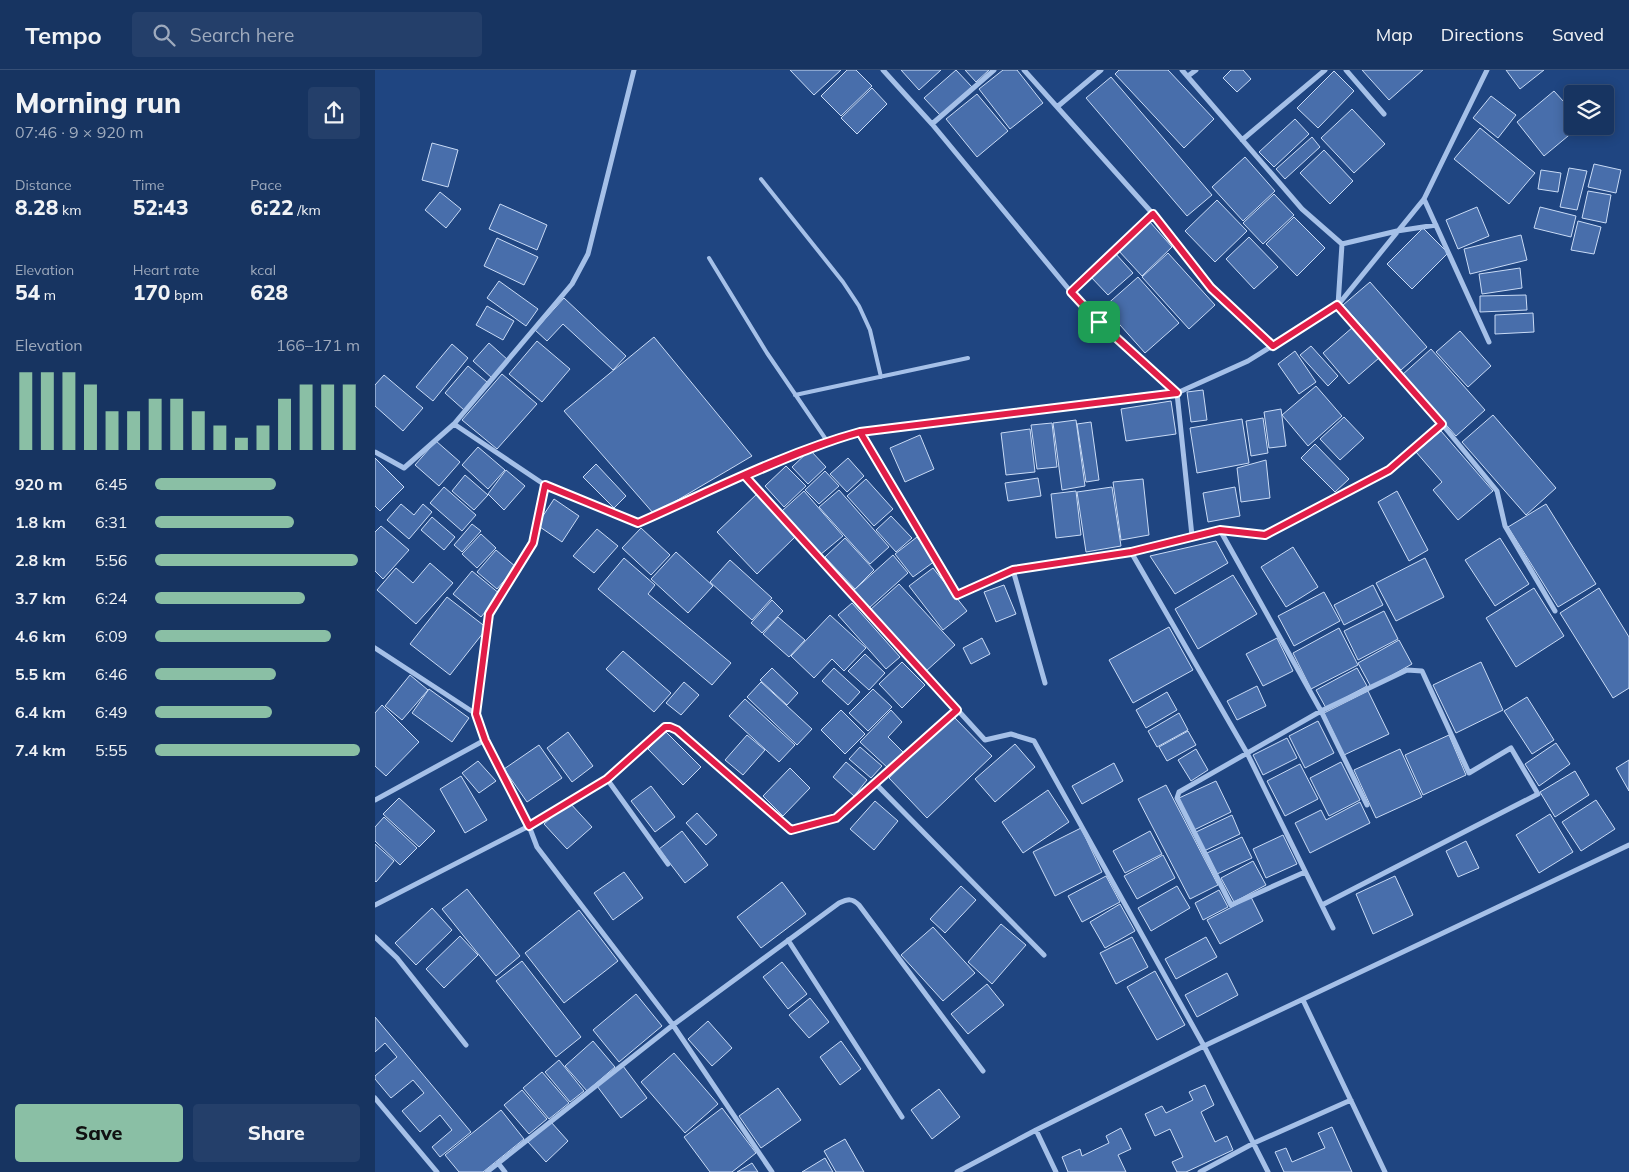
<!DOCTYPE html>
<html lang="en">
<head>
<meta charset="utf-8">
<style>
  body { margin:0; font-family:Mulish,sans-serif; background:#243f6a; color:#f1f3f6; height:100vh; display:flex; flex-direction:column; font-size:19px; white-space:nowrap }
  * { box-sizing:border-box; margin:0 }
  p { font-size:16px; color:#9eaabd }
  .icon { flex:none; width:28px; height:28px; fill:none; stroke:currentColor; stroke-width:2; stroke-linecap:round; stroke-linejoin:round }
  .map { position:relative; flex:1; overflow:hidden }
  .panel { display:flex; flex-direction:column; background:#173461; width:375px }
  .panel>* { flex:none }
  .fabs { position:absolute; left:1189px; top:15px; display:grid; gap:10px }
  .fabs a { display:grid; place-items:center; width:50px; height:50px; border-radius:5px; background:#173461; box-shadow:0 2px 12px #0003,0 0 0 1px #364f76; font-size:25px }
  .pin { position:absolute; display:grid; place-items:center; width:42px; height:42px; color:#fff; margin:-21px; border-radius:10px; box-shadow:0 2px 8px #0006 }
  .round { display:grid; place-items:center; flex:none; width:52px; height:52px; border-radius:5px; background:#243f6a }
  .summary { display:flex; align-items:center; justify-content:space-between; height:85px; padding:0 15px }
  h1 { font-size:28px; font-weight:800; line-height:38px }
  .stats { display:grid; grid-template-columns:repeat(3,1fr); gap:8px; height:85px; padding:5px 15px }
  .stats div { display:grid; align-content:center }
  .stats b { font-size:21px; font-weight:800 }
  .stats small { font-size:14px; font-weight:400 }
  .stats p { font-size:14px }
  .chart { height:140px; padding:10px 15px }
  .chart p { display:flex; justify-content:space-between }
  .chart svg { width:100%; height:90px; margin-top:5px; stroke:#8abfa5; stroke-width:6 }
  .action { display:flex; gap:10px; margin-top:auto; padding:10px 15px }
  .action a { flex:1; height:58px; border-radius:5px; background:#8abfa5; color:#111; font-size:20px; font-weight:800; line-height:58px; text-align:center }
  .action a+a { background:#243f6a; color:#f1f3f6 }
  ul { padding:0 15px; list-style:none; font-size:16px }
  li { display:grid; grid-template-columns:80px 60px 1fr; align-items:center; height:38px }
  li i { height:12px; border-radius:6px; background:#8abfa5 }
  header { display:flex; align-items:center; gap:30px; box-sizing:border-box; height:70px; padding:0 25px; background:#173461; border-bottom:1px solid #364f76 }
  header strong { font-size:24px }
  nav { display:flex; gap:28px; margin-inline-start:auto; font-size:18px }
  .search { width:350px; height:45px; background:#243f6a; display:flex; align-items:center; gap:12px; box-sizing:border-box; padding:0 18px; border-radius:5px; color:#9eaabd; font-size:19px }
  main { display:flex; flex:1; min-height:0 }
  .map>svg:first-child { display:block }
  .building { fill:#486eab; stroke:#c9dbf6 }
  .lines { fill:none; stroke-linecap:round; stroke-linejoin:round }
  .lane { stroke:#a5c0e8; stroke-width:4 }
  .street { stroke:#a5c0e8; stroke-width:5 }
  .route-casing { stroke:#fff; stroke-width:10 }
  .route { stroke:#e11d48; stroke-width:6 }
</style>
</head>
<body>
<header>
<strong>Tempo</strong>
<div class="search"><svg class="icon" aria-label="search" viewBox="0 0 24 24"><circle cx="10" cy="10" r="6"/><path d="M15 15l6 6"/></svg>Search here</div>
<nav><a>Map</a><a>Directions</a><a>Saved</a></nav>
</header>
<main>
<section class="panel">
<div class="summary"><div><h1>Morning run</h1><p>07:46 · 9 × 920 m</p></div><a class="round"><svg class="icon" aria-label="share" viewBox="0 0 24 24"><path d="M12 15V3M7 8l5-5 5 5M5 13v7h14v-7"/></svg></a></div>
<div class="stats">
<div><p>Distance</p><b>8.28<small> km</small></b></div>
<div><p>Time</p><b>52:43</b></div>
<div><p>Pace</p><b>6:22<small> /km</small></b></div>
</div>
<div class="stats">
<div><p>Elevation</p><b>54<small> m</small></b></div>
<div><p>Heart rate</p><b>170<small> bpm</small></b></div>
<div><p>kcal</p><b>628</b></div>
</div>
<div class="chart"><p><span>Elevation</span>166–171 m</p>
<svg viewBox="0 0 160 44" preserveAspectRatio="none"><path d="M5 44V6M15 44V6M25 44V6M35 44V12M45 44V25M55 44V25M65 44V19M75 44V19M85 44V25M95 44V32M105 44V38M115 44V32M125 44V19M135 44V12M145 44V12M155 44V12"/></svg>
</div>
<ul>
<li><b>920 m</b>6:45<i style="width:59%"></i></li>
<li><b>1.8 km</b>6:31<i style="width:68%"></i></li>
<li><b>2.8 km</b>5:56<i style="width:99%"></i></li>
<li><b>3.7 km</b>6:24<i style="width:73%"></i></li>
<li><b>4.6 km</b>6:09<i style="width:86%"></i></li>
<li><b>5.5 km</b>6:46<i style="width:59%"></i></li>
<li><b>6.4 km</b>6:49<i style="width:57%"></i></li>
<li><b>7.4 km</b>5:55<i style="width:100%"></i></li>
</ul>
<div class="action"><a>Save</a><a>Share</a></div>
</section>
<div class="map">
<svg width="1254" height="1102" viewBox="0 0 1254 1102">
  <rect width="100%" height="100%" fill="#1f4581"/>
  <path class="building" d="M415 0H466L439 25Z
    M472 0H481L497 16 466 46 446 26Z
    M526 0H566L544 20Z
    M581 0 597 17 565 45 549 28Z
    M590 0H614L601 12Z
    M628 0H642L668 33 635 59 604 19Z
    M744 0H793L839 49 809 78 740 4Z
    M856 0H868L876 9 862 22 848 8Z
    M987 0H1048L1014 30Z
    M1131 0H1169L1145 19Z
    M959 1 979 21 943 58 922 38Z
    M736 7 837 125 812 146 711 28Z
    M497 18 512 34 482 64 466 48Z
    M1179 21 1198 42V56H1205L1169 86 1142 52Z
    M602 24 633 61 602 87 571 49Z
    M1116 26 1141 45 1123 68 1098 48Z
    M977 39 1010 74 979 103 946 68Z
    M920 49 934 64 899 97 884 82Z
    M1105 58 1160 103 1134 134 1079 89Z
    M937 67 945 77 910 109 901 99Z
    M57 73 83 80 73 117 47 110Z
    M949 80 978 111 955 134 925 103Z
    M870 87 900 121 868 151 837 117Z
    M1219 94 1246 100 1241 123 1213 117Z
    M1194 98 1212 101 1202 140 1185 137Z
    M1166 100 1186 103 1183 122 1163 119Z
    M1213 121 1236 125 1231 153 1207 148Z
    M65 122 86 139 71 158 50 140Z
    M899 124 919 145 888 174 868 153Z
    M842 130 872 161 840 192 810 161Z
    M125 134 172 155 162 180 114 159Z
    M1102 137 1114 166 1083 179 1071 150Z
    M1165 137 1201 146 1196 167 1159 158Z
    M919 147 950 178 922 206 891 174Z
    M1203 151 1226 157 1219 184 1196 180Z
    M775 152 797 177 767 206 743 180Z
    M1048 158 1073 183 1037 219 1012 194Z
    M1146 165 1152 190 1095 204 1089 179Z
    M874 167 903 197 879 219 851 189Z
    M122 168 163 187 149 215 109 196Z
    M740 183 758 203 733 225 715 206Z
    M793 183 840 235 814 259 767 207Z
    M1145 198 1147 218 1107 224 1104 204Z
    M763 207 804 253 770 283 729 237Z
    M124 211 163 239 151 256 112 228Z
    M995 212 1052 277 1026 300 968 235Z
    M1151 225 1152 240 1105 242V226Z
    M189 228 251 286 238 300 188 254 172 271 160 260Z
    M112 236 139 251 128 270 101 255Z
    M1158 243 1159 262 1120 264V245Z
    M978 257 1004 288 974 314 948 283Z
    M1085 261 1116 296 1093 317 1061 282Z
    M279 267 377 386 279 444 189 341Z
    M162 271 195 299 167 332 134 304Z
    M114 273 133 290 117 308 98 291Z
    M77 274 93 288 58 331 41 317Z
    M936 276 963 306 953 316 925 285Z
    M1056 279 1110 340 1081 366 1027 305Z
    M920 281 941 312 924 324 903 294Z
    M93 296 112 312 89 340 70 323Z
    M127 304 162 334 122 379 87 350Z
    M9 305 48 338 28 361 0 336V315Z
    M941 316 967 346 933 376 907 345Z
    M828 320 832 350 816 352 812 322Z
    M796 331 801 364 751 371 746 339Z
    M906 339 911 376 894 378 889 342Z
    M1118 345 1181 418 1151 445 1087 372Z
    M969 347 989 368 965 390 945 369Z
    M888 348 893 383 876 386 871 351Z
    M867 349 874 393 822 403 815 358Z
    M701 350 710 416 687 420 678 353Z
    M716 352 724 410 711 412 702 354Z
    M677 353 682 397 662 399 656 355Z
    M655 359 660 402 631 405 626 363Z
    M1066 361 1118 421 1083 450 1058 420 1067 412 1041 382Z
    M545 365 559 399 530 412 515 378Z
    M61 371 85 392 64 416 40 395Z
    M940 374 974 409 960 422 926 388Z
    M103 377 130 400 113 419 87 395Z
    M435 380 451 397 433 414 417 397Z
    M0 388 29 417 5 441 0 436Z
    M473 388 489 406 472 422 455 404Z
    M891 390 895 428 866 432 862 398Z
    M221 394 251 426 239 438 208 407Z
    M411 396 431 416 409 437 390 416Z
    M131 400 150 416 129 440 113 424Z
    M450 401 464 416 444 434 430 420Z
    M90 405 113 425 99 440 77 421Z
    M663 408 666 426 633 431 630 413Z
    M491 409 518 439 499 456 472 426Z
    M768 409 774 465 746 470 738 412Z
    M69 417 101 445 87 461 55 433Z
    M737 417 746 476 711 482 702 422Z
    M860 417 865 446 833 452 828 423Z
    M464 420 514 477 495 494 444 437Z
    M429 421 468 466 445 485 407 441Z
    M701 421 706 465 681 468 676 424Z
    M1022 421 1053 480 1034 491 1003 432Z
    M383 423 421 466 382 504 342 462Z
    M179 429 204 446 187 472 162 455Z
    M26 434 39 445 48 434 57 442 34 469 12 450Z
    M1171 434 1221 514 1183 537 1133 457Z
    M516 446 537 468 521 482 501 460Z
    M57 447 80 467 69 480 46 460Z
    M97 454 106 461 87 482 79 475Z
    M6 456 34 480 8 509 0 501V462Z
    M266 458 295 485 276 505 247 478Z
    M222 459 243 476 219 503 198 486Z
    M106 464 121 478 102 498 87 484Z
    M542 467 560 491 538 507 520 484Z
    M470 468 499 500 480 519 450 487Z
    M1125 468 1154 514 1120 536 1090 490Z
    M841 471 853 493 800 524 775 486Z
    M918 477 943 517 911 537 886 497Z
    M121 480 141 497 122 519 102 502Z
    M301 482 338 516 313 543 276 509Z
    M518 485 533 503 494 538 478 521Z
    M249 488 280 515 273 524 356 593 337 615 223 519Z
    M1050 488 1069 527 1021 551 1001 513Z
    M355 490 397 528 377 550 335 512Z
    M55 493 78 513 41 554 2 520 21 498 38 513Z
    M558 498 592 541 568 560 534 516Z
    M97 501 125 524 106 547 78 524Z
    M858 505 882 544 823 579 800 539Z
    M524 514 580 575 550 602 495 540Z
    M629 515 641 544 621 552 609 522Z
    M998 515 1008 535 969 555 959 535Z
    M1159 518 1189 566 1141 597 1111 548Z
    M1224 518 1254 567V618L1238 628 1185 543Z
    M949 522 965 551 919 576 903 546Z
    M72 527 112 558 75 605 35 574Z
    M397 530 408 541 387 563 376 553Z
    M477 533 525 587 511 599 463 545Z
    M1009 541 1023 569 983 590 969 561Z
    M455 545 491 578 469 601 457 589 439 608 416 586Z
    M403 547 430 570 414 587 388 564Z
    M794 557 818 600 758 633 734 590Z
    M964 558 983 595 936 619 918 583Z
    M607 568 615 584 596 594 588 578Z
    M902 568 918 601 888 616 871 584Z
    M1024 570 1037 594 996 617 983 593Z
    M248 581 296 623 279 642 231 599Z
    M490 584 510 603 494 620 473 601Z
    M527 592 550 615 527 638 504 614Z
    M1106 592 1128 640 1081 663 1058 615Z
    M397 598 423 623 412 635 385 610Z
    M459 598 485 622 473 635 447 611Z
    M982 598 992 616 951 638 941 620Z
    M35 605 53 620 27 650 10 636Z
    M309 612 324 625 306 645 291 633Z
    M386 612 437 659 422 675 372 627Z
    M882 616 891 636 862 650 852 631Z
    M54 619 94 648 77 672 37 643Z
    M498 619 517 637 493 661 474 643Z
    M993 621 1014 664 969 685 949 643Z
    M792 622 802 640 771 658 761 640Z
    M1152 627 1179 670 1157 684 1129 641Z
    M370 629 420 675 404 692 354 646Z
    M7 635 44 672 11 706 0 696V643Z
    M466 640 490 664 470 684 446 660Z
    M516 640 527 652 513 667 529 683 514 699 485 672Z
    M804 643 813 660 782 677 773 661Z
    M578 646 617 686 552 748 514 708Z
    M943 651 959 683 930 698 914 666Z
    M290 661 326 697 308 715 273 679Z
    M813 661 821 675 792 691 784 677Z
    M193 662 218 696 197 712 172 678Z
    M372 665 390 680 368 705 350 690Z
    M1074 665 1091 705 1048 725 1030 685Z
    M912 668 922 688 888 705 878 685Z
    M1181 673 1195 694 1164 716 1150 694Z
    M640 674 660 697 620 732 600 709Z
    M164 675 187 708 152 732 129 699Z
    M485 677 507 696 496 708 474 689Z
    M821 679 833 700 816 711 803 690Z
    M1025 679 1047 727 1001 748 979 700Z
    M1254 690V721L1241 698Z
    M103 691 121 711 104 723 87 703Z
    M471 692 492 710 479 726 458 707Z
    M966 692 985 730 954 746 935 708Z
    M739 693 748 711 707 734 697 716Z
    M925 694 943 729 910 746 892 711Z
    M415 698 435 718 408 746 388 726Z
    M1200 701 1214 725 1180 747 1165 722Z
    M86 706 112 750 90 763 65 719Z
    M841 711 856 742 819 760 804 728Z
    M791 715 843 815 815 829 763 729Z
    M276 716 300 747 280 762 256 731Z
    M673 720 694 752 648 783 627 752Z
    M24 728 60 761 44 777 8 744Z
    M1221 730 1240 759 1206 781 1187 752Z
    M500 731 523 751 499 780 475 759Z
    M194 732 217 757 192 779 169 754Z
    M985 732 995 753 935 783 920 753 946 740 951 750Z
    M322 743 342 765 331 775 311 753Z
    M1175 744 1198 782 1164 803 1141 765Z
    M857 745 865 764 829 781 821 762Z
    M9 747 42 778 25 795 0 771V757Z
    M706 758 727 802 680 826 658 782Z
    M307 761 333 795 310 813 284 779Z
    M775 761 787 784 750 803 738 781Z
    M908 765 922 794 891 808 878 779Z
    M867 767 877 788 842 804 832 783Z
    M1091 771 1104 798 1083 807 1071 781Z
    M0 774 19 791 1 812 0 811Z
    M788 785 800 808 762 829 749 806Z
    M878 791 891 815 859 832 846 808Z
    M249 802 268 828 238 850 219 823Z
    M731 806 745 832 707 852 693 826Z
    M1020 806 1038 845 998 864 981 824Z
    M407 812 431 844 386 878 362 847Z
    M586 816 601 830 570 863 555 849Z
    M802 816 815 838 776 861 763 838Z
    M92 819 145 886 121 906 67 839Z
    M844 820 853 837 828 850 820 833Z
    M876 827 888 851 845 874 832 850Z
    M745 834 760 861 730 878 715 852Z
    M57 838 77 860 41 895 20 873Z
    M204 840 243 891 189 933 150 883Z
    M626 854 651 875 617 914 593 892Z
    M558 857 600 903 568 931 526 885Z
    M85 866 103 885 69 918 51 899Z
    M757 867 773 897 741 914 725 883Z
    M831 867 842 887 801 909 790 889Z
    M147 891 206 967 181 987 121 911Z
    M407 892 432 924 413 939 388 907Z
    M780 901 810 955 782 970 752 917Z
    M852 903 863 925 822 947 810 925Z
    M612 914 629 935 593 964 576 944Z
    M261 924 287 956 244 992 218 960Z
    M435 928 454 952 434 968 414 945Z
    M0 947 96 1062 65 1087 57 1077 77 1060 65 1045 45 1062 27 1041 49 1023 38 1010 16 1028 0 1009V1006L22 987 10 973 0 982Z
    M333 951 357 978 337 996 313 969Z
    M218 971 240 997 212 1021 190 996Z
    M466 971 486 999 465 1015 445 987Z
    M299 983 343 1034 310 1063 266 1012Z
    M184 990 209 1021 195 1032 170 1002Z
    M248 996 272 1028 246 1048 222 1016Z
    M167 1002 194 1033 174 1049 148 1018Z
    M830 1015 839 1035 826 1042 840 1072 852 1066 858 1080 811 1102H802L797 1092 808 1087 795 1059 780 1066 770 1044 787 1036 791 1043 818 1030 814 1022Z
    M403 1018 426 1050 386 1078 364 1046Z
    M564 1019 585 1047 557 1069 536 1040Z
    M147 1020 172 1049 154 1064 129 1035Z
    M347 1038 381 1083 357 1102H335L309 1067Z
    M126 1040 149 1069 108 1102H84L70 1085Z
    M176 1052 193 1071 171 1092 153 1072Z
    M957 1057 977 1102H909L900 1082 911 1078 917 1092 950 1078 943 1063Z
    M746 1058 756 1079 743 1085 751 1102H693L687 1087 705 1079 707 1086 734 1073 731 1066Z
    M470 1069 489 1102H461L449 1081Z
    M450 1088 458 1102H427Z
    M377 1093 383 1102H362Z"/>
  <g class="lines">
    <path class="lane" d="M386 109 468 212 484 236 495 260 506 307
      M334 188 392 283 452 371
      M420 325 593 288"/>
    <path class="street" d="M259 0 213 184 197 214 79 354 170 415 263 453 452 371 485 362 802 323 873 291 963 235 1049 129 1112 0
      M508 0 557 54 696 222 724 252 802 323 817 466
      M649 0 778 144 836 218 898 275
      M807 0 927 139 967 174
      M971 0 1009 44
      M813 6 821 0
      M682 37 726 0
      M557 54 619 0
      M867 70 950 0
      M1049 129 1114 272
      M967 174 963 235 1067 354 1122 421 1130 456 1180 541
      M967 174 1022 161 1061 155
      M696 222 778 144
      M485 362 582 525 638 500 756 482 845 460 890 465 1014 399 1067 354
      M0 382 29 398 79 354
      M370 406 610 670 636 664 659 671 829 976 893 1102
      M170 415 158 473 114 544 101 644 110 670 154 756 162 777 298 955 397 1102
      M845 460 946 641 992 735
      M756 482 872 683 958 858
      M638 500 670 613
      M0 578 101 644
      M232 709 293 794
      M500 713 669 885
      M0 730 110 670
      M930 802 856 835 802 728 804 722 946 641 1032 600 1047 601 1094 703 1136 678 1163 724 947 835
      M0 835 154 756 232 709 290 657H295L302 660 416 760 461 748 582 640
      M0 867 22 888 91 975
      M413 870 527 1047
      M928 930 1010 1102
      M0 1028 62 1102
      M661 1060 681 1102
      M123 1093 130 1102
      M112 1102 298 955 464 833C473 829 477 828 484 835L608 1001
      M582 1102 661 1060 829 976 1254 775
      M825 1102 879 1073 976 1030"/>
  </g>
  <g class="lines">
    <g class="route-casing">
      <path id="route" d="M724 252 802 323 485 362C408 383 336 421 263 453L170 415 158 473 114 544 101 644 110 670 154 756 232 709 290 657H295L302 660 416 760 461 748 582 640 370 406C408 390 445 373 485 362L582 525 638 500 756 482 845 460 890 465 1014 400 1067 354 962 235 898 276 836 218 778 144 696 222 724 252"/>
    </g>
    <use href="#route" class="route"/>
  </g>
</svg>
<div class="fabs">
<a><svg class="icon" aria-label="layers" viewBox="0 0 24 24"><path d="M12 4l9 5-9 5-9-5zM3 14l9 5 9-5"/></svg></a>
</div>
<div class="pin" style="left:724px;top:252px;background:#1e9e55"><svg class="icon" aria-label="arrive" viewBox="0 0 24 24"><path d="M6 21V4h12l-3 4 3 4H6"/></svg></div>
</div>
</main>
</body>
</html>
